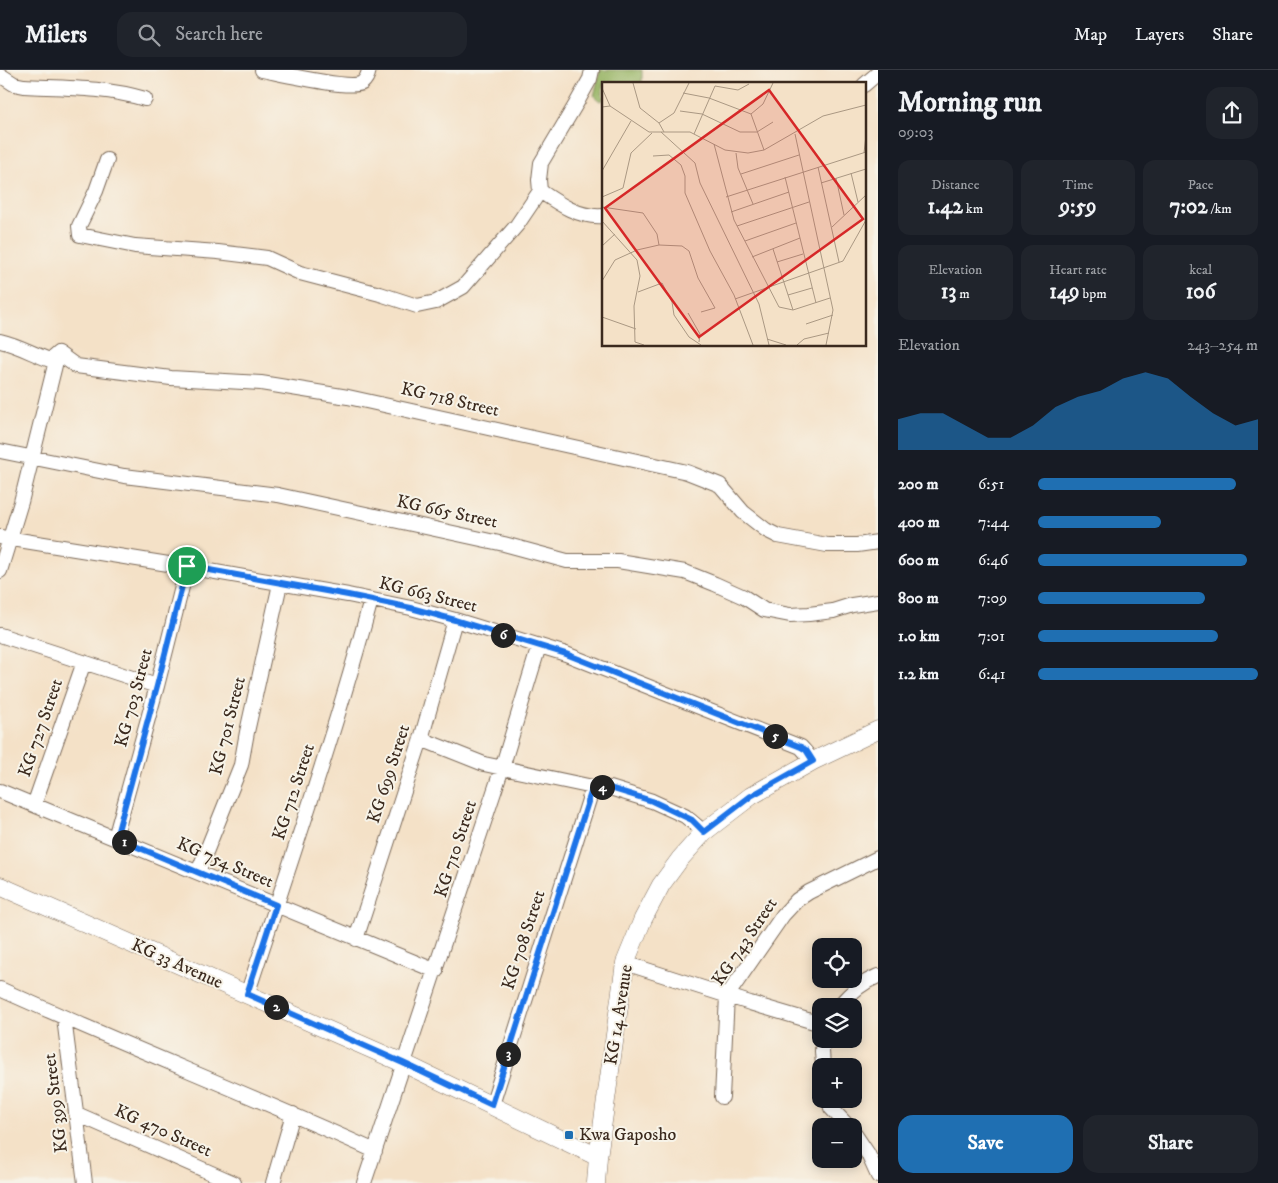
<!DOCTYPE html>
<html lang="en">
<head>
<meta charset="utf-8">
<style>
  body { margin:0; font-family:"IM FELL DW Pica",serif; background:#20242c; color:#f1f3f6; height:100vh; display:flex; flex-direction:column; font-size:19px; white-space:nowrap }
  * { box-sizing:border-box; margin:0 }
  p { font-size:16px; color:#9ea1a6 }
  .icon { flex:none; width:28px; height:28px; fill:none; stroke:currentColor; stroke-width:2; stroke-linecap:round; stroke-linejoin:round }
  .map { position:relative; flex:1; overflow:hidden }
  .details { display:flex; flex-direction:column; background:#171b24; width:400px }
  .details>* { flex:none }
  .fabs { position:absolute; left:812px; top:868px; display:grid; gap:10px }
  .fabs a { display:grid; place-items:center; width:50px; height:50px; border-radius:10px; background:#171b24; box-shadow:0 2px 12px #0003; font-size:25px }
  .pin { position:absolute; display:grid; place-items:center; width:42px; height:42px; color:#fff; margin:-21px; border:2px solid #fff; border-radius:50%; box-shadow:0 1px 5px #0007 }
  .km { position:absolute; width:25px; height:25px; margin:-12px; border-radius:50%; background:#222; color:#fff; font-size:14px; line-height:25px; text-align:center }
  .round { display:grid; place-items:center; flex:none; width:52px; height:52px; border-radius:15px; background:#20242c }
  .headline { display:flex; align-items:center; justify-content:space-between; height:85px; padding:0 20px }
  h1 { font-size:28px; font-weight:700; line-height:38px }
  .metrics { display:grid; grid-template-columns:repeat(3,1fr); gap:8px; height:85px; padding:5px 20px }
  .metrics div { display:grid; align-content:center; border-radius:12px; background:#20242c; text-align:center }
  .metrics b { font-size:21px; font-weight:700 }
  .metrics small { font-size:14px; font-weight:400 }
  .metrics p { font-size:14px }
  .chart { height:140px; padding:10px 20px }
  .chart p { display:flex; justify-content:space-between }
  .chart svg { width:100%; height:90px; margin-top:5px; fill:#1f6fb2; opacity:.7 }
  .cta { display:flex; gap:10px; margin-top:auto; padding:10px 20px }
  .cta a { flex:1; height:58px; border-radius:15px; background:#1f6fb2; color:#fff; font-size:20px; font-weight:700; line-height:58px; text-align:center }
  .cta a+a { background:#20242c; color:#f1f3f6 }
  ul { padding:0 20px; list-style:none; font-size:16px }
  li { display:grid; grid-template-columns:80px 60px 1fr; align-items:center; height:38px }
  li i { height:12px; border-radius:6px; background:#1f6fb2 }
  header { display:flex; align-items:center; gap:30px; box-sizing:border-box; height:70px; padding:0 25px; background:#171b24; border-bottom:1px solid #363941 }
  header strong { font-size:24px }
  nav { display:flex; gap:28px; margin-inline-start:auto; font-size:18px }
  .search { width:350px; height:45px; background:#20242c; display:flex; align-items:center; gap:12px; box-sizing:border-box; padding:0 18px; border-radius:15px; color:#9ea1a6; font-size:19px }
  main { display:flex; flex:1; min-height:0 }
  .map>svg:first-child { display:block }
  .forest { fill:#9ab668; stroke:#6a7043 }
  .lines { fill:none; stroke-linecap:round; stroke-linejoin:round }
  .minor-casing { stroke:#7c6a59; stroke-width:16 }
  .major-casing { stroke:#7c6a59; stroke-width:19 }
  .minor { stroke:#fff; stroke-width:14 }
  .major { stroke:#fff; stroke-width:18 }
  .route-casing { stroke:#fff; stroke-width:10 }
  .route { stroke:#1a73e8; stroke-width:6 }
  .poi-dot { fill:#1f6fb2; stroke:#f7f3e8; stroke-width:2 }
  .labels { text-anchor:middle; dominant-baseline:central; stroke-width:4; stroke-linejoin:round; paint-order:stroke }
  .street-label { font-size:18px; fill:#3b2a1e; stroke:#f7f3e8 }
  .poi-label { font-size:18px; fill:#3b2a1e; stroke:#f7f3e8; text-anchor:start }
  .inset-road { fill:none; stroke:#aa9883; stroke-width:1 }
  .view { fill:#d62828; fill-opacity:0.15; stroke:#d62828; stroke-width:2.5 }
  .inset-edge { fill:none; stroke:#3b2a1e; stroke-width:2.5 }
</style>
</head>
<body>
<header>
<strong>Milers</strong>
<div class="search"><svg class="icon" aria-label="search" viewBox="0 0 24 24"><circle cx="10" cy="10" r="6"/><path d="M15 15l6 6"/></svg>Search here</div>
<nav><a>Map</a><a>Layers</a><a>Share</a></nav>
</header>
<main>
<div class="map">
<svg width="878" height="1113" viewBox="0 0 878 1113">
  <rect width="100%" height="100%" fill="#f7f3e8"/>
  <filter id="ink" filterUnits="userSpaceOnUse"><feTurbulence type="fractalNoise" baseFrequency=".02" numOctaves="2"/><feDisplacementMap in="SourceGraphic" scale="10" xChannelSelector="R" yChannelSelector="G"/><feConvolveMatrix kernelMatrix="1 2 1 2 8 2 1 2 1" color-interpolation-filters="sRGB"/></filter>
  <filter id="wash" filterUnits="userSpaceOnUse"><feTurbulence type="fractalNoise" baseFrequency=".0096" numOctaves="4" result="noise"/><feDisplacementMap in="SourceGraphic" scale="20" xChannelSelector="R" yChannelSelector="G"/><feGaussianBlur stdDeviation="1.12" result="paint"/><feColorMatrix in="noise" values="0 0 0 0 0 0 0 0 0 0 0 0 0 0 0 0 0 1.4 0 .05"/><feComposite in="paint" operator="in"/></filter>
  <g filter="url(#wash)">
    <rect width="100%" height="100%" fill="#f4e1c7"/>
    <path class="forest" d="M600 0H642V14H603V30L600 31 594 26Z"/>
  </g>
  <g filter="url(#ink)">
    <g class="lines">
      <g class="minor-casing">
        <path id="minor" d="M262 0C278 3 350 20 362 13 366 10 368 5 369 0
          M592 0 590 9 576 34 541 93 539 110 540 121C559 134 579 148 603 146
          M0 5 14 14 24 16C65 18 105 17 145 29
          M864 15 878 3
          M107 90 96 121 79 156 80 165 135 176 218 182 267 188 300 203 380 224 417 236 436 232 463 217 517 155 540 121
          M0 271C18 275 33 284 50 290L58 283 76 296 171 308 261 313 348 327 687 402 720 415 743 442 766 460 778 466 827 475H857L878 472
          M0 381 124 406 278 425 504 474 567 491H618L685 502 715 514 744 527 764 540 790 545 809 544 833 541 852 535 878 531
          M0 467 187 497 348 525 411 538 455 550 566 584 702 638 801 677 813 691
          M0 501 21 432 58 283
          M0 565 157 616
          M421 669 484 694 593 717 610 718 652 731 685 746 704 762
          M0 721 436 901
          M34 735 84 592
          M115 768 157 616 187 497
          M198 802 241 695 247 662 280 514
          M356 869 421 669 455 550
          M625 893 750 933 821 954
          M0 919C124 975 251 1025 375 1081
          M247 925C290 793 335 663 371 530
          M839 936C849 924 863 912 878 906
          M64 948 85 1113
          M823 969 822 981 823 996
          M722 1027 727 926 783 845 797 830 809 822 878 788
          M829 1029 831 1038 848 1056
          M492 1035 593 717
          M77 1044 234 1113
          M854 1063 868 1084 878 1106
          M273 1113 293 1044
          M364 1113 502 698 539 576"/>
      </g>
      <g class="major-casing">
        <path id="major" d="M0 816 403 993 598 1087
          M596 1113 598 1087 625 893 643 849 661 815 680 789 704 762 751 726 813 691 878 660"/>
      </g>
      <use href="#minor" class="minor"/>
      <use href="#major" class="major"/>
    </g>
  </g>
  <g class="lines" filter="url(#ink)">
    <g class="route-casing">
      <path id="route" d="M187 496 348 525 411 538 455 550 566 584 801 677 806 680 813 691 751 726 704 762 692 750 652 731 610 718 593 716 492 1035 403 993 247 924 276 835 116 768 157 616Z"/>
    </g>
    <use href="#route" class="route"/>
  </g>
  <rect class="poi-dot" x="564" y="1060" width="10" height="10" rx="2.5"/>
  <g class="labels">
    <g class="street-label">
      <text transform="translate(450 330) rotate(13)">KG 718 Street</text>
      <text transform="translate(447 442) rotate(12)">KG 665 Street</text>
      <text transform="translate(428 525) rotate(14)">KG 663 Street</text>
      <text transform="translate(134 628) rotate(-75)">KG 703 Street</text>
      <text transform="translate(228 656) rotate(-76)">KG 701 Street</text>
      <text transform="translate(41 658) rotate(-71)">KG 727 Street</text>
      <text transform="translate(389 704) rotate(-72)">KG 699 Street</text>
      <text transform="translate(294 722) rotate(-72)">KG 712 Street</text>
      <text transform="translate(456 779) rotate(-72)">KG 710 Street</text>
      <text transform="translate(225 793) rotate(23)">KG 754 Street</text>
      <text transform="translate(524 870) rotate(-72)">KG 708 Street</text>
      <text transform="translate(745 872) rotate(-56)">KG 743 Street</text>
      <text transform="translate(177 894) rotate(24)">KG 33 Avenue</text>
      <text transform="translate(619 945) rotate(-81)">KG 14 Avenue</text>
      <text transform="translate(56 1033) rotate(-97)">KG 399 Street</text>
      <text transform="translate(163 1061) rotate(24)">KG 470 Street</text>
    </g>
    <g class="poi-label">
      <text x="579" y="1065">Kwa Gaposho</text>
    </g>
  </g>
  <g transform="translate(602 12)">
    <rect width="264" height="264" fill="#f4e1c7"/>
    <path class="inset-road" d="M31 1 38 26 57 41 62 50M0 6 8 24M81 11 107 16 149 32M0 25 8 24 47 50H88L123 68 146 71 162 68 221 34 264 23M78 29 100 32 138 50H155L171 40M149 32 161 22 171 1M149 32 162 68M57 41 72 31 87 1M59 50 93 81 98 101 157 222 167 263M92 52 113 4 136 8 147 2M193 52 231 228 224 263M112 62 132 138 177 225 191 228 228 216M134 71 136 86 151 122M262 71 264 53M51 74 67 73 79 83 83 94V111L108 169 132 213 151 263M216 85 237 180M0 89 29 39M249 91 256 120M139 92 197 73M183 95 214 221M234 96 242 133M219 101 264 87M0 115 21 106 29 71 50 51M124 115 264 70M0 125 41 131 55 152 57 163 35 168 13 178 0 199M129 130 187 110M0 139 35 178 38 194 32 224 33 260 42 263M135 144 207 120M230 145 264 113M143 159 194 141M57 163 80 164 87 169 96 196 113 226 99 230M0 164 13 152M171 167 191 228M150 175 198 156M175 180 201 172M36 210 60 201 70 220 72 233 87 255 99 263M186 213 210 206M133 217 241 179 264 138M86 231 98 252 97 260M0 235 34 247M204 242 231 233M165 257 184 263M195 263 202 257 227 251"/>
    <path class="view" d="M167 8 261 137 97 255 3 126Z"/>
    <rect width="264" height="264" class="inset-edge"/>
  </g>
</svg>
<div class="fabs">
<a><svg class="icon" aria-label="locate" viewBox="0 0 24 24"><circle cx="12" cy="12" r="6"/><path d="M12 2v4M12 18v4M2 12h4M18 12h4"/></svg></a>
<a><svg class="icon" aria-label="layers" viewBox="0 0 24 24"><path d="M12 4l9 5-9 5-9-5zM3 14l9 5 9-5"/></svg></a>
<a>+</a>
<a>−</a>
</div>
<div class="pin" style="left:187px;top:496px;background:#1e9e55"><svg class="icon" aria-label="arrive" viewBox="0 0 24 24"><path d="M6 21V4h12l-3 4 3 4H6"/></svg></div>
<b class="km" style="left:124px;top:772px">1</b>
<b class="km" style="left:276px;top:937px">2</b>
<b class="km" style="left:508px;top:984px">3</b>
<b class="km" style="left:602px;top:717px">4</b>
<b class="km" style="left:775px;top:666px">5</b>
<b class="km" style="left:503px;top:565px">6</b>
</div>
<section class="details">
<div class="headline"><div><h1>Morning run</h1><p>09:03</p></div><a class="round"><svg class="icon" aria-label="share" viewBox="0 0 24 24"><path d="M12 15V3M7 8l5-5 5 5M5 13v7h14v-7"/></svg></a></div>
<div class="metrics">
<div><p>Distance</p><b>1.42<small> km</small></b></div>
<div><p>Time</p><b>9:59</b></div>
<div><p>Pace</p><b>7:02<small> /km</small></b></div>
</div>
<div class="metrics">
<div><p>Elevation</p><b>13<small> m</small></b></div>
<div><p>Heart rate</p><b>149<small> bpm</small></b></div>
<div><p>kcal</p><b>106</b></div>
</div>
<div class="chart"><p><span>Elevation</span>243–254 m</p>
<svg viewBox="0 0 160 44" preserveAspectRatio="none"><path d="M0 44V29L10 26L20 26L30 32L40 38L50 38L60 32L70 23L80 18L90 15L100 9L110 6L120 9L130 18L140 26L150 32L160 29V44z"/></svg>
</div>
<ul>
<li><b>200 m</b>6:51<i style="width:90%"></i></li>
<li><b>400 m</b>7:44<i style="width:56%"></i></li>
<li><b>600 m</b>6:46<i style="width:95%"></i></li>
<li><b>800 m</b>7:09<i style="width:76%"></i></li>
<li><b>1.0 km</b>7:01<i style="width:82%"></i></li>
<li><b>1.2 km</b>6:41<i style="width:100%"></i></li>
</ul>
<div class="cta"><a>Save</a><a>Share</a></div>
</section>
</main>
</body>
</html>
